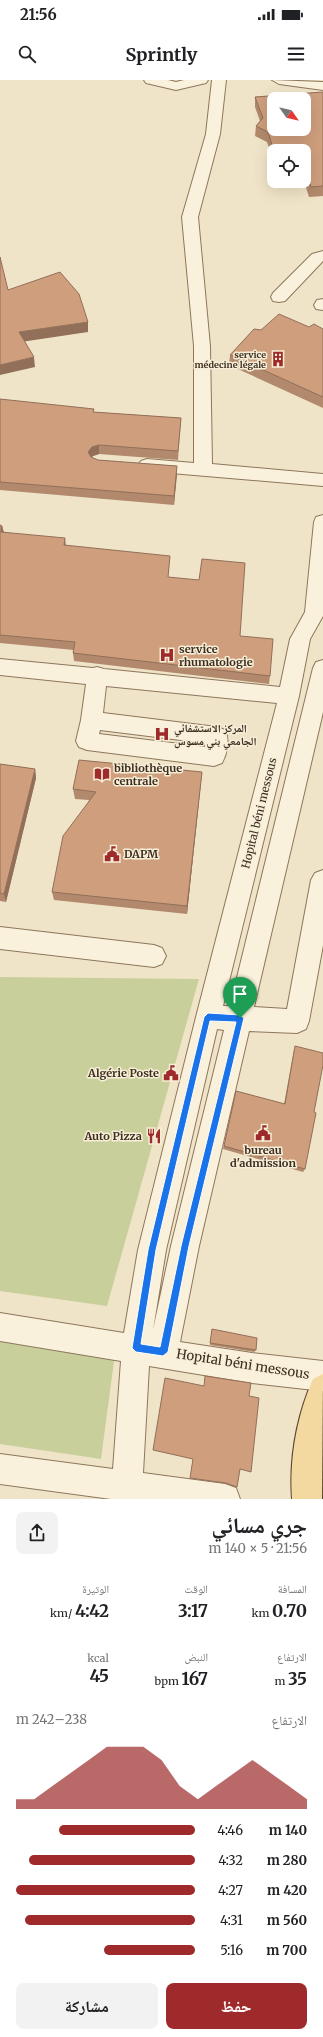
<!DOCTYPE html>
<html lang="ar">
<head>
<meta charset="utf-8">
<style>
  body { margin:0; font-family:Merriweather,"Noto Naskh Arabic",serif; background:#f2f2f2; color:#202124; direction:rtl; height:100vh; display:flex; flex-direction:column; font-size:15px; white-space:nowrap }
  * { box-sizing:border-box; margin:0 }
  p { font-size:13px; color:#757577 }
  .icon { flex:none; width:22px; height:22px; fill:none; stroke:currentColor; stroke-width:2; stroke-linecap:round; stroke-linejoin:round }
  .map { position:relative; height:1419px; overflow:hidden; direction:ltr }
  .drawer { display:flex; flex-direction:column; background:#fff; flex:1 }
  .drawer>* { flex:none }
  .needle { width:26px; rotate:124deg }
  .fabs { position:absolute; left:267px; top:12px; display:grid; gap:8px }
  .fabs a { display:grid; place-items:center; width:44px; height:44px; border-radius:8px; background:#fff; box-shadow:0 4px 16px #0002; font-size:20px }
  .pin { position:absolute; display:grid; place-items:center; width:34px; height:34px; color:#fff; margin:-41px -17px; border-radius:50% 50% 50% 0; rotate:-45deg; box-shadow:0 0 4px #0007 }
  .pin .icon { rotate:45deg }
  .round { display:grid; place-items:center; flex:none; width:42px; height:42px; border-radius:8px; background:#f2f2f2 }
  .overview { display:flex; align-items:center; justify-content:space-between; height:68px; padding:0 16px }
  h1 { font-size:22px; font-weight:700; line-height:30px }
  .figures { display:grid; grid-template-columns:repeat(3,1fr); gap:6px; height:68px; padding:4px 16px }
  .figures div { display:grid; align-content:center }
  .figures b { font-size:17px; font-weight:700 }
  .figures small { font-size:11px; font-weight:400 }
  .figures p { font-size:11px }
  .chart { height:112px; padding:8px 16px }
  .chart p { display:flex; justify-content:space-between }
  .chart svg { width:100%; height:72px; margin-top:4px; fill:#9e2a2b; opacity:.7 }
  .action { display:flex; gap:8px; margin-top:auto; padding:8px 16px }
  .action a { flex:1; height:46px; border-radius:8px; background:#9e2a2b; color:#fff; font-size:16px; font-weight:700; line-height:46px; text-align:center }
  .action a+a { background:#f2f2f2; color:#202124 }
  ul { padding:0 16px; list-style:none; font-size:13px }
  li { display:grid; grid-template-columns:64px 48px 1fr; align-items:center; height:30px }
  li i { height:10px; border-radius:5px; background:#9e2a2b }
  .status { display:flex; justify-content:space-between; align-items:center; height:28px; padding:0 20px; background:#fff; direction:ltr }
  .status svg { height:11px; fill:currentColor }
  header { display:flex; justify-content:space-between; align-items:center; height:52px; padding:0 16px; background:#fff; font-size:18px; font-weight:700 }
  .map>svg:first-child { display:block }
  .green { fill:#c9cf9b }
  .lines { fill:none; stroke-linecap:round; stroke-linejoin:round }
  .minor-casing { stroke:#8d765c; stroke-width:2 }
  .major-casing { stroke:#5b4430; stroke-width:2 }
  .minor { fill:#faf1dc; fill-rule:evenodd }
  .major { fill:#f3d9a0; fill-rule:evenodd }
  .wall { fill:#b2896c }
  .shaded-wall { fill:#916f58 }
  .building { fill:#cf9f7d; stroke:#916f58; fill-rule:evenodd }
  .route { fill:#1a73e8; stroke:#fff; fill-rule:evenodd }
  .labels { text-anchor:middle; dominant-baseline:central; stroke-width:3; stroke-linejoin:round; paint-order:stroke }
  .far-poi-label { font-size:9px; font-weight:bold; fill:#3d2e20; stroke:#f7eed8; text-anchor:end }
  .poi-label { font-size:11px; font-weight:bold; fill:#3d2e20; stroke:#f7eed8; text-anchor:start }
  .street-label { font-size:11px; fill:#3d2e20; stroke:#f7eed8 }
  .near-street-label { font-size:13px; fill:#3d2e20; stroke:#f7eed8 }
</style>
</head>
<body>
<div class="status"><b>21:56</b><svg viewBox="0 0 49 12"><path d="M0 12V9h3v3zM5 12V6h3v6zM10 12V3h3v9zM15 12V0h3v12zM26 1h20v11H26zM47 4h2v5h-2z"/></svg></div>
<header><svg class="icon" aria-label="menu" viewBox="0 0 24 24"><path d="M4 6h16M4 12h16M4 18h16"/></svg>Sprintly<svg class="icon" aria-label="search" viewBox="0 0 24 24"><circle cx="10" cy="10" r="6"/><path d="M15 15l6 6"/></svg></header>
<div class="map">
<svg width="323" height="1419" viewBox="0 0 323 1419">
  <rect width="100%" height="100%" fill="#f0e4c8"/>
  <path class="green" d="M0 897 199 899 107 1226 0 1211Z
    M0 1257 115 1274 101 1379 0 1364Z"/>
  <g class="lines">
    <g class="minor-casing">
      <path id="minor" d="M144 0H168L176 2 184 0H208L206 3 176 10 146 3Z
        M212 0H226L220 54 198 137 210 266 212 384 323 394V406L147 391 141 389 138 385 141 381 147 379 194 383V266L182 137 206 54Z
        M272 0 323 2V10L279 4Z
        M323 171V181L285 221 279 222 273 221 271 217 273 213 312 174Z
        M323 219V230L316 229 314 225 317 220Z
        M323 435V536L310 559 299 616 223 926H230L313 588 316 582 323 580V632L254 927 287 929 311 800 315 793 323 790V865L309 941 306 949 297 953 249 951 199 1166 180 1262 252 1273 323 1281V1311L252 1303 149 1286 143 1393 225 1404 236 1408 240 1419H111L0 1404V1374L113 1389 121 1281 0 1261V1233L124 1253 138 1170 196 937 277 623 106 606 103 633 217 647 225 650C230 660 227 674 222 683L214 686 87 670 79 667 76 661 81 640 86 604 0 595V579L93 588 97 587 104 589 280 607 290 559 305 532 314 442 316 437ZM100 650 205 663V667L99 654ZM217 949 224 950 171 1166 153 1250 166 1170Z
        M0 847 154 865 162 868 166 876 162 884 154 887 0 869Z"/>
    </g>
    <g class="major-casing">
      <path id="major" d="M323 1294 322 1419H292C289 1378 297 1336 313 1299Z"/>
    </g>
    <use href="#minor" class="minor"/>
    <use href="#major" class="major"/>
  </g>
  <path class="wall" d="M323 12V116L309 117 304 101V71H274V82L267 62 255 56 256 46 260 41 255 27V17Z
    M309 247 323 249V328L229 285 230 275 261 250Z
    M0 319 94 332 181 338 178 380 99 374 93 376 91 377 98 380 177 386 174 425 0 410Z
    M0 445 2 446 4 452 66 465 169 484 168 497 240 556 270 596 269 604 74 581 73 573 74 570 0 563Z
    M0 684 35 689 36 698 6 822 0 821Z
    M202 692 187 834 54 820 52 812 89 720 75 719 73 709Z
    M295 966 314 1032 305 1089 303 1092 223 1069 236 1011 284 1024 294 970Z
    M212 1249 256 1270 254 1272 210 1265Z"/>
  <path class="shaded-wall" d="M88 242V252L21 262 19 252Z
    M34 277 35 287 0 295V285Z
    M99 365V374L93 376 88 381V372L92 367Z
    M177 386V395L174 425V416Z
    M2 446 4 454 1 452Z
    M65 458 66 467 64 465Z
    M35 689 36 698 6 822 4 814Z
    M202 692 201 702 187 834V826Z"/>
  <path class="building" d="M323 12V106L311 107 304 88V71H274L268 52 256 46 263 38 255 17ZM274 19H304V49H274Z
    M0 177 8 210 60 192 79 214 88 242 19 252 34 277 0 285Z
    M279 234 309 247 314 244 323 249V317L230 275 254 249 261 250Z
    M0 319 94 329 93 332 181 338 178 371 99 365 92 367 88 372 91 377 98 380 177 386 174 416 0 402Z
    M0 445 2 446 1 452 65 458 64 465 170 476 168 497 199 500 202 479 245 483 240 556 273 559 270 596 73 573 75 562 0 555Z
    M79 680 202 692 187 826 52 812 63 756 96 712 73 709Z
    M0 684 35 689 4 814 0 813Z
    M295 966 323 973V985L314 1032 316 1033 305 1089 224 1066 236 1011 285 1024Z
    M212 1249 257 1258 256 1270 210 1263Z
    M205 1296 251 1303 249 1316 259 1318 251 1392 240 1389 237 1407 226 1403 190 1398 193 1379 153 1370 165 1298 204 1306Z"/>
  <path class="route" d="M208 933 240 935 244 938 189 1166 168 1272 163 1276 136 1272 132 1268 148 1170 204 937ZM210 941 236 942 181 1166 160 1267 141 1264 156 1170Z"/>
  <defs>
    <g id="building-bare" transform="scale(1.2)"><path d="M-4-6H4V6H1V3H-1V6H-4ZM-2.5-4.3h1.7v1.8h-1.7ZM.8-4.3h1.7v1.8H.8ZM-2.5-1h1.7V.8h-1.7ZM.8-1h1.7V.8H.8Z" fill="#9e2a2b" stroke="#f7eed8" stroke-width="2.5" paint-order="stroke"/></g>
    <g id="hospital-bare" transform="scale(1.2)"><path d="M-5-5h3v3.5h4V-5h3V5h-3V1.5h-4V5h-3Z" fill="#9e2a2b" stroke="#f7eed8" stroke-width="2.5" paint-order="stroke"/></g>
    <g id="library-bare" transform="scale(1.2)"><path d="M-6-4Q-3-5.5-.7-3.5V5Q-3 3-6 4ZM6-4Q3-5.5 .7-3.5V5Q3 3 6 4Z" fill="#9e2a2b" stroke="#f7eed8" stroke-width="2.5" paint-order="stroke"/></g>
    <g id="civic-bare" transform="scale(1.2)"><path d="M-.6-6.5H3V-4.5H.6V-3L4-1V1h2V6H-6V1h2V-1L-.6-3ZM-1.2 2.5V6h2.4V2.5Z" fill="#9e2a2b" stroke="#f7eed8" stroke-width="2.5" paint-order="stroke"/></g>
    <g id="restaurant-bare" transform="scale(1.2)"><path d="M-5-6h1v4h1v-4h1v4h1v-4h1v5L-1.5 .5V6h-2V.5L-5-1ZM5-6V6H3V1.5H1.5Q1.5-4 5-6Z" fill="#9e2a2b" stroke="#f7eed8" stroke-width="2.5" paint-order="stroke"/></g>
  </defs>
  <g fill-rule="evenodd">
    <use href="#building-bare" x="278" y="279"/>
    <use href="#hospital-bare" x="167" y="575"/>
    <use href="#hospital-bare" x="162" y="654"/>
    <use href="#library-bare" x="102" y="694"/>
    <use href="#civic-bare" x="112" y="774"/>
    <use href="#civic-bare" x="171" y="993"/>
    <use href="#civic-bare" x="263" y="1053"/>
    <use href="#restaurant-bare" x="154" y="1056"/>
  </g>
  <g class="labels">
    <g class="far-poi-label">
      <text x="266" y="274">service<tspan x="266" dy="10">médecine légale</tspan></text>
    </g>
    <g class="poi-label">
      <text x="179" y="569">service<tspan x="179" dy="13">rhumatologie</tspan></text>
      <text x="174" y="648">المركز الاستشفائي<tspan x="174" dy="13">الجامعي بني مسوس</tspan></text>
      <text x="114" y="688">bibliothèque<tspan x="114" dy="13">centrale</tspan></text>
      <text x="124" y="774">DAPM</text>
      <text x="159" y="993" text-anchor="end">Algérie Poste</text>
      <text x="142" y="1056" text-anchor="end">Auto Pizza</text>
      <text x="263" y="1070" text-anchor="middle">bureau<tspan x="263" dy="13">d'admission</tspan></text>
    </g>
    <g class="street-label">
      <text transform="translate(259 733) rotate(-76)">Hopital béni messous</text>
    </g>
    <g class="near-street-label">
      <text transform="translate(243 1284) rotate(9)">Hopital béni messous</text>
    </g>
  </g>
</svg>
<div class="fabs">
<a><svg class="needle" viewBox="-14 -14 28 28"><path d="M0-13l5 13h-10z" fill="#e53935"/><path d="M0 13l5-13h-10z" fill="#757577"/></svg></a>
<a><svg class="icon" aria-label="locate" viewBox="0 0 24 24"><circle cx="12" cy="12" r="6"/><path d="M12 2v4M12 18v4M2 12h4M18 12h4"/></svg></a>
</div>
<div class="pin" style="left:240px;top:938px;background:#1e9e55"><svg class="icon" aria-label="arrive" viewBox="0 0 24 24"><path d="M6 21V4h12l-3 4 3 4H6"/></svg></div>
</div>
<section class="drawer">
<div class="overview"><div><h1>جري مسائي</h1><p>21:56 · 5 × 140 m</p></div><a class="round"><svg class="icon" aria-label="share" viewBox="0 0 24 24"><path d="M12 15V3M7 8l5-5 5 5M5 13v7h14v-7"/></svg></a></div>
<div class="figures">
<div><p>المسافة</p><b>0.70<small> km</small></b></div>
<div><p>الوقت</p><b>3:17</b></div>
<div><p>الوتيرة</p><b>4:42<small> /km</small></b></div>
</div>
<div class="figures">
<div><p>الارتفاع</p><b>35<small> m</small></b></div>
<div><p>النبض</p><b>167<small> bpm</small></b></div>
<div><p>kcal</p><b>45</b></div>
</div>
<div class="chart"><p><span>الارتفاع</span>238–242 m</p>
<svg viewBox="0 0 160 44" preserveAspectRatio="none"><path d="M0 44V38L10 38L20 30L30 22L40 14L50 6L60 6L70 6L80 14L90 30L100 38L110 30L120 22L130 14L140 22L150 30L160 38V44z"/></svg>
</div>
<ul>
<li><b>140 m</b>4:46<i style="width:76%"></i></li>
<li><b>280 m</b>4:32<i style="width:93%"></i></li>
<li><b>420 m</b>4:27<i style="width:100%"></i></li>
<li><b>560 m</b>4:31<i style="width:95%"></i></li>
<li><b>700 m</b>5:16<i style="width:51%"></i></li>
</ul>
<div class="action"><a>حفظ</a><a>مشاركة</a></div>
</section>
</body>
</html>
